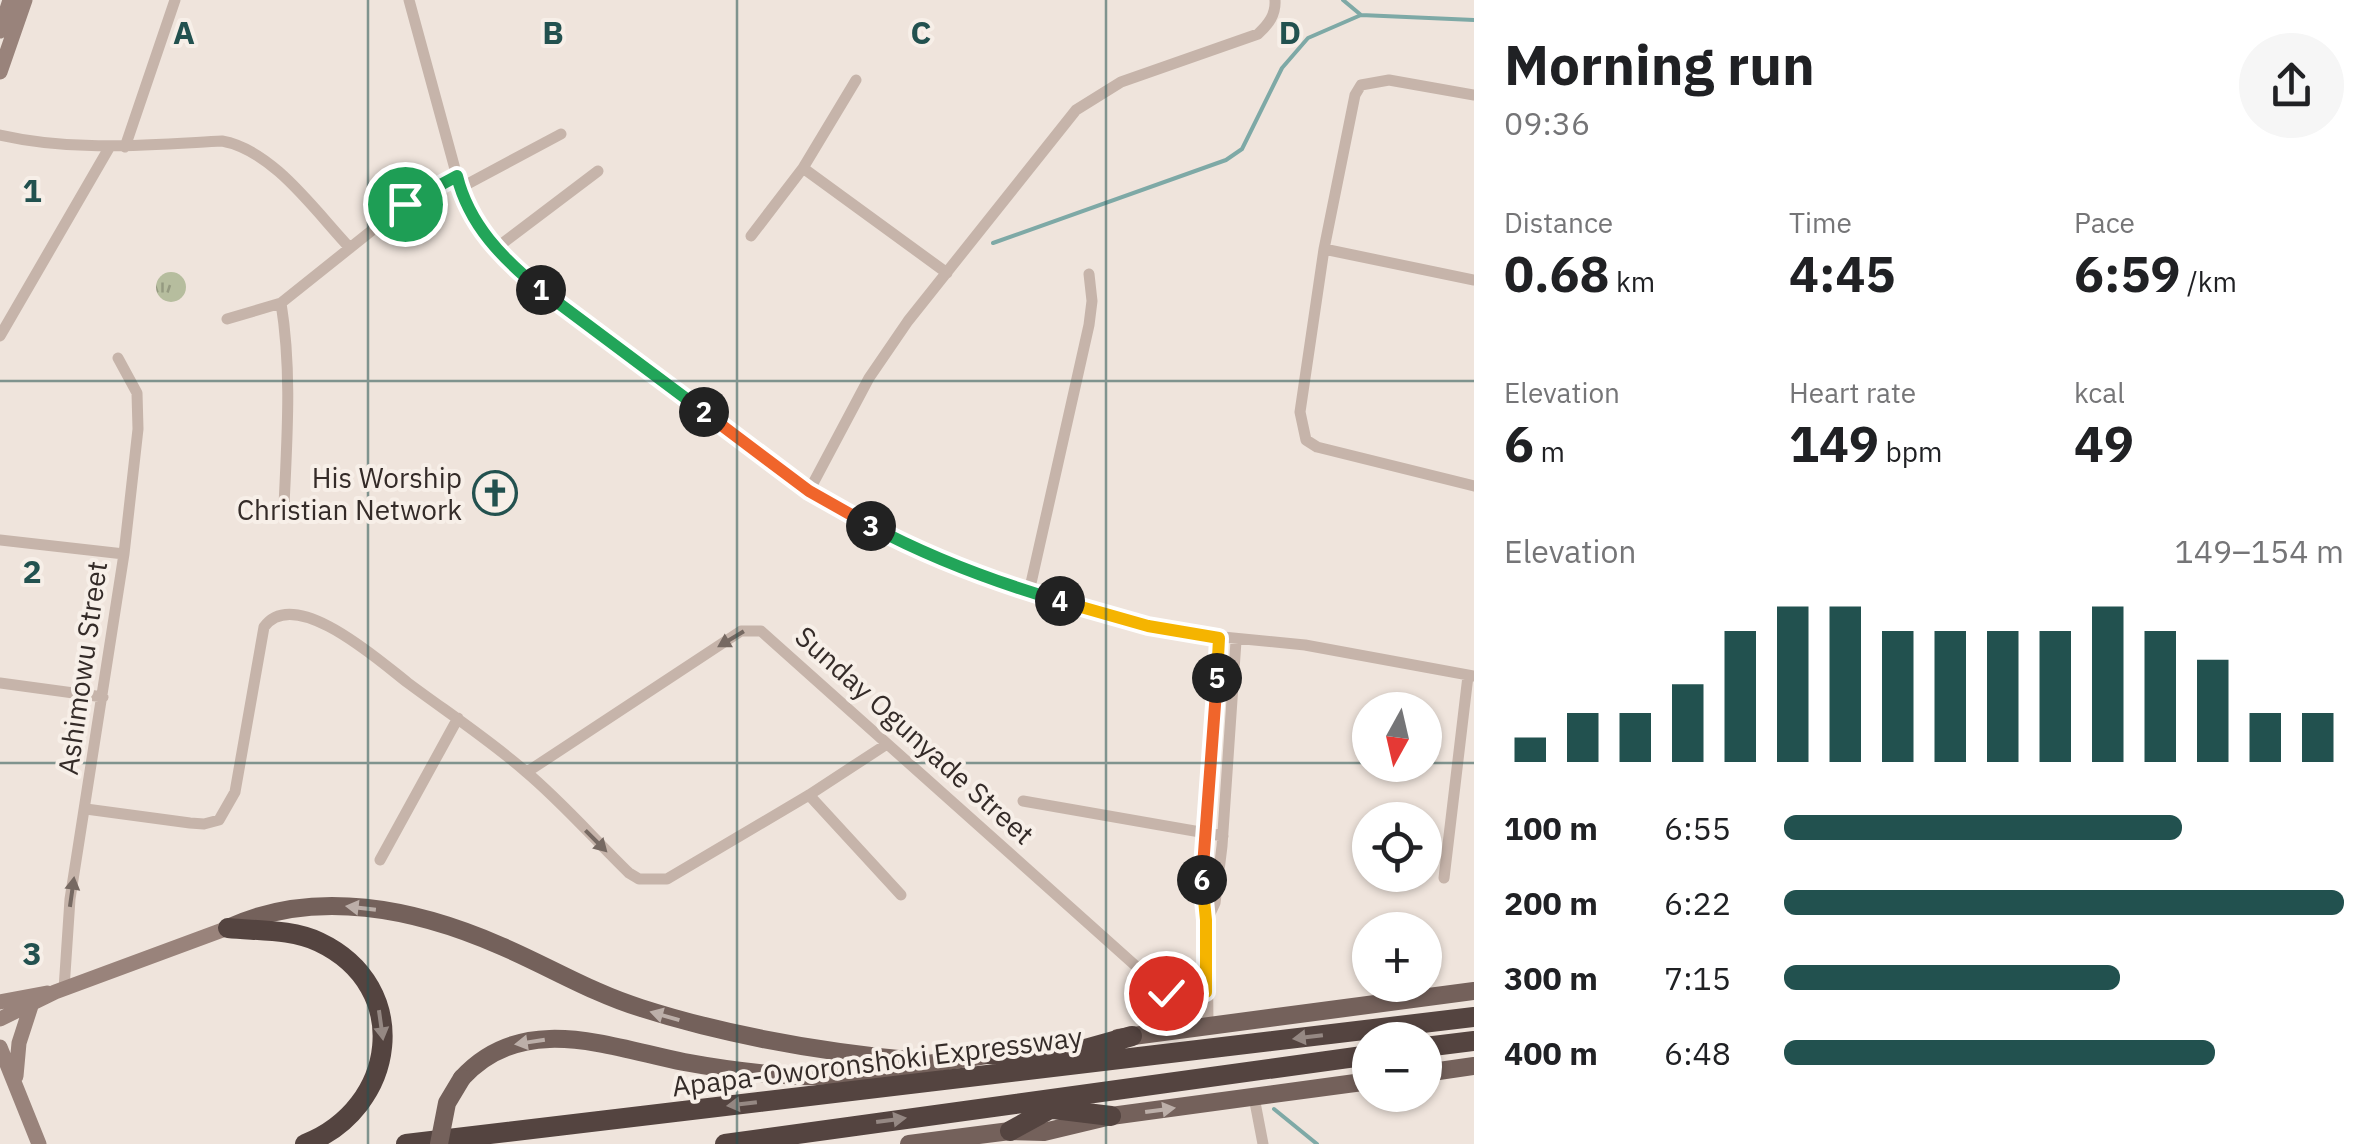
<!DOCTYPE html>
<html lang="en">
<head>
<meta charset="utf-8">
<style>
  body { margin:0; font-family:"IBM Plex Sans",sans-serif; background:#f6f6f6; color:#202124; height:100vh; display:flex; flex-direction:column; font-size:38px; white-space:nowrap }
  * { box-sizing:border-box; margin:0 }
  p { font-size:32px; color:#757577 }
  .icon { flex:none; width:55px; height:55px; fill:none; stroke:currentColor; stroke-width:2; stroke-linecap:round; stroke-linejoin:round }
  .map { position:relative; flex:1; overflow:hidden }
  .details { display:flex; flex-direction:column; background:#fff; width:900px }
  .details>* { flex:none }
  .needle { width:65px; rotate:188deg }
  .buttons { position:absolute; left:1352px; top:692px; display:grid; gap:20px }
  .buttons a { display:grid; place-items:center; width:90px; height:90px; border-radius:50%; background:#fff; box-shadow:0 2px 8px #0004; font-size:50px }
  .pin { position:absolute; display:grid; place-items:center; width:85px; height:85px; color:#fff; margin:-42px; border:5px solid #fff; border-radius:50%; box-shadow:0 2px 10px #0007 }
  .km { position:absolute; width:50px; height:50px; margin:-25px; border-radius:50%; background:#222; color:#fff; font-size:28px; line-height:50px; text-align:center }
  .round { display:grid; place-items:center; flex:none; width:105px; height:105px; border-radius:52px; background:#f6f6f6 }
  .overview { display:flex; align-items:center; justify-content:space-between; height:170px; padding:0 30px }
  h1 { font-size:55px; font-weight:800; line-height:75px }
  .figures { display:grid; grid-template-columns:repeat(3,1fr); gap:15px; height:170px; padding:10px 30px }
  .figures div { display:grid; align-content:center }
  .figures b { font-size:50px; font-weight:800 }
  .figures small { font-size:28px; font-weight:400 }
  .figures p { font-size:28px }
  .chart { height:280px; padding:20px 30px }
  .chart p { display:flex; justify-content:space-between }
  .chart svg { width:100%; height:180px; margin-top:10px; stroke:#22514f; stroke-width:6 }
  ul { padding:0 30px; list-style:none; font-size:32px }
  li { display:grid; grid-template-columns:160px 120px 1fr; align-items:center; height:75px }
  li i { height:25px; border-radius:12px; background:#22514f }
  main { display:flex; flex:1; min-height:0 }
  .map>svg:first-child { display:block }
  .grass { fill:url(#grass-tufts) }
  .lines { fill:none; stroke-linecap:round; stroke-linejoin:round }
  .stream { stroke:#7ea9a6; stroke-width:4 }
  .street { stroke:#c6b4aa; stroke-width:11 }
  .secondary { stroke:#99837b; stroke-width:15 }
  .primary { stroke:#74615b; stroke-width:18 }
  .highway { stroke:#544440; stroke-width:20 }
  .primary-bridge { stroke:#74615b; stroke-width:18 }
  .oneway { fill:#766962 }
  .oneway2 { fill:#bcafa9 }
  .oneway3 { fill:#958883 }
  .split-1-casing { stroke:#fff; stroke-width:20 }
  .split-2-casing { stroke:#fff; stroke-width:20 }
  .split-3-casing { stroke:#fff; stroke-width:20 }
  .split-4-casing { stroke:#fff; stroke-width:20 }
  .split-5-casing { stroke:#fff; stroke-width:20 }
  .split-6-casing { stroke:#fff; stroke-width:20 }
  .split-7-casing { stroke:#fff; stroke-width:20 }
  .split-1 { stroke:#22a559; stroke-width:12 }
  .split-2 { stroke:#22a559; stroke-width:12 }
  .split-3 { stroke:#f0652b; stroke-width:12 }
  .split-4 { stroke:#22a559; stroke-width:12 }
  .split-5 { stroke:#f5b400; stroke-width:12 }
  .split-6 { stroke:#f0652b; stroke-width:12 }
  .split-7 { stroke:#f5b400; stroke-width:12 }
  .grid { fill:none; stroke:#22514f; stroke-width:2.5; stroke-opacity:0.55 }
  .labels { text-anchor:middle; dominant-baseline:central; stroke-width:8; stroke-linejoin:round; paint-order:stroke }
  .poi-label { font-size:28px; fill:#342b28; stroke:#f7efe8; text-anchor:end }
  .street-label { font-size:28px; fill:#342b28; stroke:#f7efe8 }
  .grid-label { font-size:32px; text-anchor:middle; font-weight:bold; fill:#22514f; stroke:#f7efe8; stroke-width:8; stroke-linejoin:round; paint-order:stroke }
</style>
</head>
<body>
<main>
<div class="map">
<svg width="1474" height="1144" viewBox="0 0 1474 1144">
  <defs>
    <pattern id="grass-tufts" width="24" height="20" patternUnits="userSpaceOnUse" patternTransform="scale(2.5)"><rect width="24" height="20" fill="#b6bd9e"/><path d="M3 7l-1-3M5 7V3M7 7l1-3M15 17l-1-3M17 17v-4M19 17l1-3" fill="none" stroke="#959a81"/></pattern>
  </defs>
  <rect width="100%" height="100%" fill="#efe4dc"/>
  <path class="grass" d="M156 287a15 15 0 1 1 30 0a15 15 0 1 1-30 0Z"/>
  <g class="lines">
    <path class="stream" d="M1343 0 1361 15
      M993 243 1226 160 1242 149 1282 68 1308 38 1361 15 1474 20
      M1274 1109 1317 1144"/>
    <path class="street" d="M409 0 464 202 495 249 601 338 809 491 884 533 945 560 1015 588 1085 608 1182 633 1305 645 1474 676
      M1474 95 1389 80 1361 85 1355 95 1324 249 1300 412 1306 440 1317 447 1474 486
      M0 135C74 152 147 145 222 141 273 150 315 211 350 248
      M125 147 175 0
      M803 168 947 273
      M460 188 561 134
      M751 236 803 168 856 80
      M495 249 598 171
      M1324 249 1474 280
      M281 303C292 371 287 437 284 506
      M227 319 281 303 405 204 457 176
      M0 336 109 148
      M809 491 869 378 908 321 1076 110 1121 82 1258 34C1269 24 1276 14 1275 0
      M0 540 124 554
      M1029 592 1089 325 1092 301 1089 274
      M0 683 103 697
      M527 772 741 631H761L1166 993 1187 997 1207 992
      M809 795 901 895
      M1023 801 1223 836
      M86 809 190 823 204 824 219 820 235 792 264 627C295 584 382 663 408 683 447 712 488 739 525 771 562 802 594 839 629 873L639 879H667L809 795 887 744
      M380 860 458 718
      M1444 878 1468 676
      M1207 920 1215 903 1222 846 1236 641
      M64 989 70 899 124 554 138 429 137 393 118 358
      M1208 1026 1207 920 1202 900 1204 833 1219 638
      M1254 1097 1263 1144"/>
    <path class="secondary" d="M0 31 10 0
      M0 72 25 0
      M0 1002 47 993
      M0 1019 55 992 228 928
      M0 1047 39 1144
      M16 1076 19 1043 31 1006"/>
    <path class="primary" d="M228 928C315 887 417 909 501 946 548 966 592 993 641 1008 731 1037 823 1052 918 1061
      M1118 1038 1474 991
      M1425 1073 1474 1066
      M462 1078C523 1011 609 1047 684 1062 722 1069 760 1074 798 1076 867 1078 934 1061 1003 1053
      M909 1144 1010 1131 1044 1132 1111 1116 1370 1081"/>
    <path class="highway" d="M228 928C258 931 292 929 319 942 414 987 397 1108 305 1144
      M1425 1047 1474 1041
      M988 1054 1059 1056
      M1057 1057 1132 1036
      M1037 1107 1111 1116
      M1010 1131 1052 1108
      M406 1144 1474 1017
      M725 1144 1370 1055"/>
    <path class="primary-bridge" d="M439 1144 447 1103 462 1078"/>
  </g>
  <defs><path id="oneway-solid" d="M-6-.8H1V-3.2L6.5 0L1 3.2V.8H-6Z" transform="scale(2.5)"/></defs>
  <g class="oneway">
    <use href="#oneway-solid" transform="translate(731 639) rotate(149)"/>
    <use href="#oneway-solid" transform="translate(596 841) rotate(45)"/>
    <use href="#oneway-solid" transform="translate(72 892) rotate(-82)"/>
  </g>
  <g class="oneway2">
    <use href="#oneway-solid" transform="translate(361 908) rotate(-173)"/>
    <use href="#oneway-solid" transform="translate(665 1016) rotate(-164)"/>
    <use href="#oneway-solid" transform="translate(530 1042) rotate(171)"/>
    <use href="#oneway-solid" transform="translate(1160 1110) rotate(-8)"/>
  </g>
  <g class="oneway3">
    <use href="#oneway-solid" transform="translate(381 1025) rotate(82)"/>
    <use href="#oneway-solid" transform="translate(1308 1037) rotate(173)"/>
    <use href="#oneway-solid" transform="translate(742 1104) rotate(173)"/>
    <use href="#oneway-solid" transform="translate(891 1120) rotate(-8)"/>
  </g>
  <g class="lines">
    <g class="split-1-casing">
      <path id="split-1" d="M405 204 457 176C469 225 503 259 541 290"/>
    </g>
    <g class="split-2-casing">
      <path id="split-2" d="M541 290 704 412"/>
    </g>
    <g class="split-3-casing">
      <path id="split-3" d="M704 412 809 491 871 526"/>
    </g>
    <g class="split-4-casing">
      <path id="split-4" d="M871 526C931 558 995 582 1060 601"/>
    </g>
    <g class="split-5-casing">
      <path id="split-5" d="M1060 601 1148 626 1219 638 1217 678"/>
    </g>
    <g class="split-6-casing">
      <path id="split-6" d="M1202 880 1217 678"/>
    </g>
    <g class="split-7-casing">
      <path id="split-7" d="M1166 993 1187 997 1206 992V920L1202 880"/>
    </g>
    <use href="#split-1" class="split-1"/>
    <use href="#split-2" class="split-2"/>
    <use href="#split-3" class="split-3"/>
    <use href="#split-4" class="split-4"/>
    <use href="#split-5" class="split-5"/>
    <use href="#split-6" class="split-6"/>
    <use href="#split-7" class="split-7"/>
  </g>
  <path class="grid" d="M368 0V1144M737 0V1144M1106 0V1144M0 381H1474M0 763H1370M1425 763H1474"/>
  <defs>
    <g id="church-ring" transform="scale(2.25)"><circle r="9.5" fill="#f7efe8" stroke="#22514f" stroke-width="1.5"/><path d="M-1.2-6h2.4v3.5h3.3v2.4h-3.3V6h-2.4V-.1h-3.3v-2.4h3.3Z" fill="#22514f"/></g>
  </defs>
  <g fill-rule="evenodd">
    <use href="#church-ring" x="495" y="493"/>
  </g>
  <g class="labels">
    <g class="poi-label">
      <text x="462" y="477">His Worship<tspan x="462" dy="32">Christian Network</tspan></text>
    </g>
    <g class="street-label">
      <text transform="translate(82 668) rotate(-82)">Ashimowu Street</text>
      <text transform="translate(915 735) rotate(42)">Sunday Ogunyade Street</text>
      <text transform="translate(877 1061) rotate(-7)">Apapa-Oworonshoki Expressway</text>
    </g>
  </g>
  <g class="grid-label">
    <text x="184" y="44">A</text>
    <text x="553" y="44">B</text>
    <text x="921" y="44">C</text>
    <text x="1290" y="44">D</text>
    <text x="32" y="202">1</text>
    <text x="32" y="583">2</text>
    <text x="32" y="965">3</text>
  </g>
</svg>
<div class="buttons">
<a><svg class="needle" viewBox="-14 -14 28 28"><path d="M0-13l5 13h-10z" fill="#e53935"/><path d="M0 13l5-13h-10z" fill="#757577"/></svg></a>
<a><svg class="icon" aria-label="locate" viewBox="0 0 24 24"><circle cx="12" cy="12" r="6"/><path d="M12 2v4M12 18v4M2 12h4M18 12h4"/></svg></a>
<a>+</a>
<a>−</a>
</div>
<div class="pin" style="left:405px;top:204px;background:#1e9e55"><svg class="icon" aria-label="arrive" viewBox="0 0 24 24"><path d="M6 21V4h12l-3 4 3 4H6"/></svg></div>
<div class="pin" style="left:1166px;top:993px;background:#d93025"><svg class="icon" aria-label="check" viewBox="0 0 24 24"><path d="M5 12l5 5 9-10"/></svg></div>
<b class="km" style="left:541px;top:290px">1</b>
<b class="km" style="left:704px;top:412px">2</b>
<b class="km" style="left:871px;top:526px">3</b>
<b class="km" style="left:1060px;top:601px">4</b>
<b class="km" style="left:1217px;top:678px">5</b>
<b class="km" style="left:1202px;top:880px">6</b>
</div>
<section class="details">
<div class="overview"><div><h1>Morning run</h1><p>09:36</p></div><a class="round"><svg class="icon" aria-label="share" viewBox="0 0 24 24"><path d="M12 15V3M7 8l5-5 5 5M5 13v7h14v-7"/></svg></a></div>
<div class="figures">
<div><p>Distance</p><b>0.68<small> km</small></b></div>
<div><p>Time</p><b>4:45</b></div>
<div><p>Pace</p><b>6:59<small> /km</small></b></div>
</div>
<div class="figures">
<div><p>Elevation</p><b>6<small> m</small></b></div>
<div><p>Heart rate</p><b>149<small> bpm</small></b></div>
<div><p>kcal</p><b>49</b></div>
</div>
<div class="chart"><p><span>Elevation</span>149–154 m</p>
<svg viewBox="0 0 160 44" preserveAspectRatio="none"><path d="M5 44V38M15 44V32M25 44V32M35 44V25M45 44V12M55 44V6M65 44V6M75 44V12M85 44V12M95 44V12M105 44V12M115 44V6M125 44V12M135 44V19M145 44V32M155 44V32"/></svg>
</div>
<ul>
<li><b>100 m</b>6:55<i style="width:71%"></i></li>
<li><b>200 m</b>6:22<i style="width:100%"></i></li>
<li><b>300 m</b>7:15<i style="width:60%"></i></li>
<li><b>400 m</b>6:48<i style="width:77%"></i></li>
</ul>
</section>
</main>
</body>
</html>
